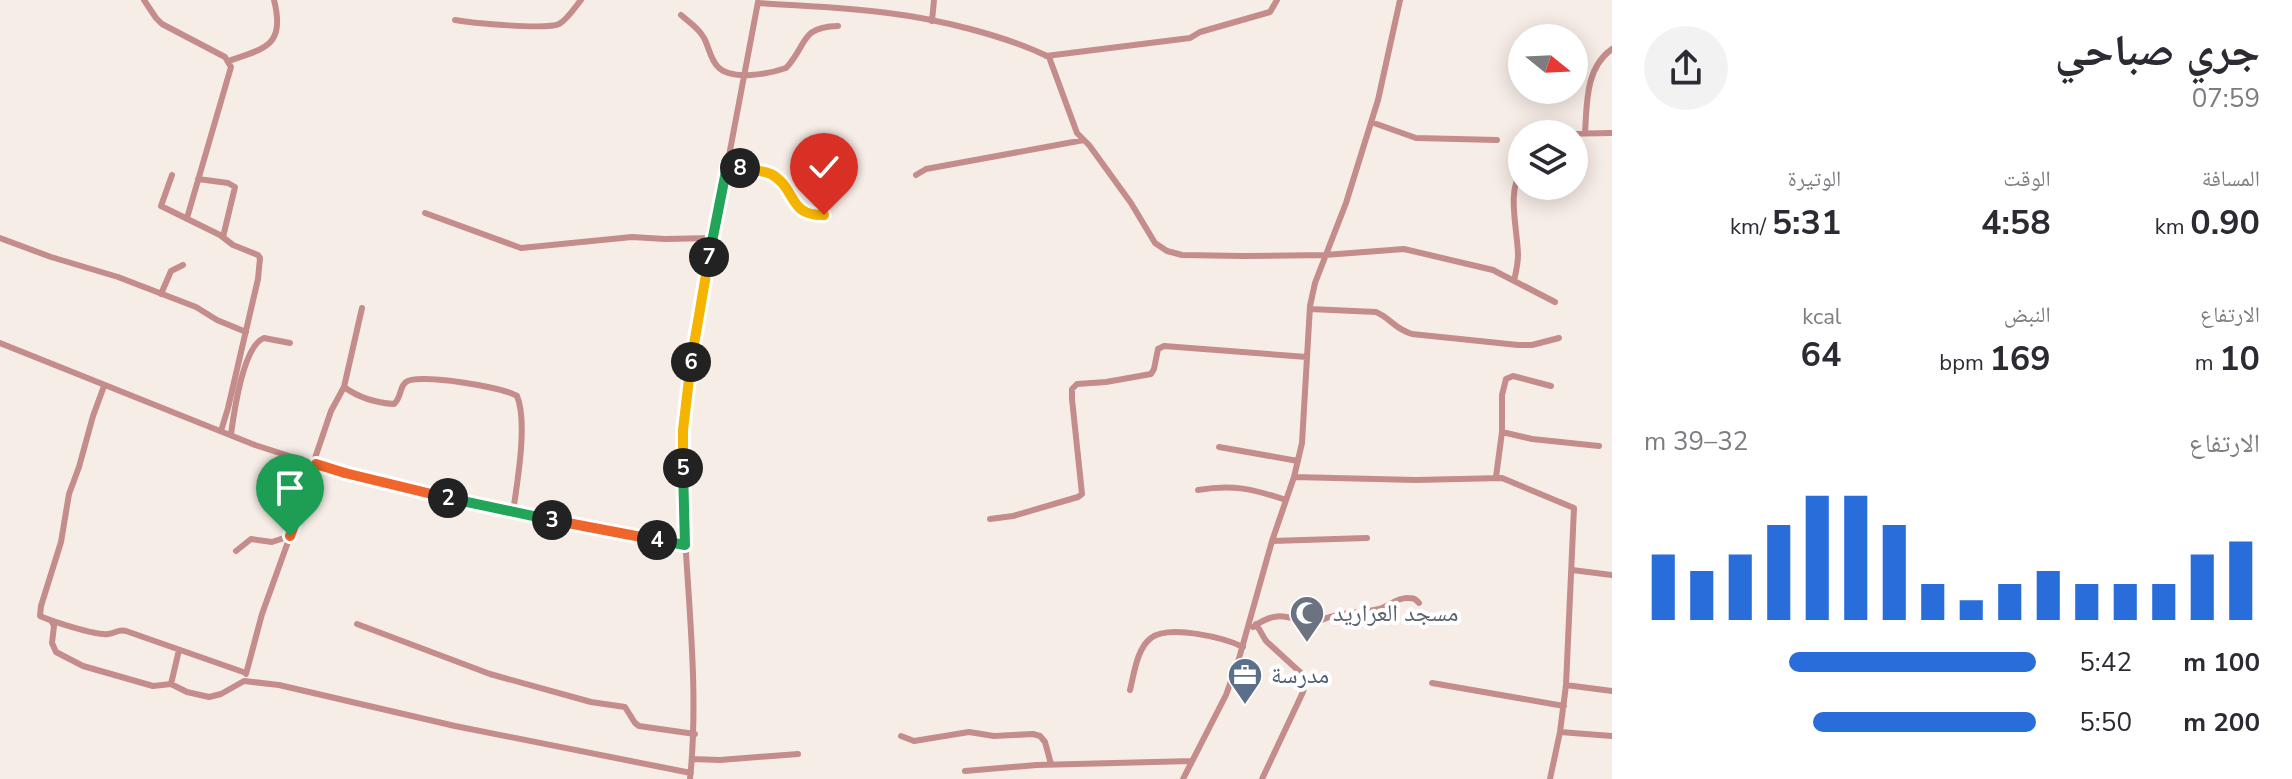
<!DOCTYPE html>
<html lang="ar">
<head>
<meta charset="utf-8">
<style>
  body { margin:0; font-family:"Nunito Sans","Noto Naskh Arabic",sans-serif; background:#f2f2f3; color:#2b2b33; direction:rtl; height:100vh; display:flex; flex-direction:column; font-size:30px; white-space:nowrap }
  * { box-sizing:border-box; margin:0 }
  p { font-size:26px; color:#7c7c81 }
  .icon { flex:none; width:44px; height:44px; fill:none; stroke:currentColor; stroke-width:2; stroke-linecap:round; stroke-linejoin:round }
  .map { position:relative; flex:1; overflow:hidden; direction:ltr }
  .sheet { display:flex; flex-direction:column; background:#fff; width:680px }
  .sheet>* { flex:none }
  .needle { width:52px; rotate:108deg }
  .fabs { position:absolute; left:1508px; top:24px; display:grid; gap:16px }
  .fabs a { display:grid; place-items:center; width:80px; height:80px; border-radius:50%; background:#fff; box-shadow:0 4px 20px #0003; font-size:40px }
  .pin { position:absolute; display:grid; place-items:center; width:68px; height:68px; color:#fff; margin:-82px -34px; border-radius:50% 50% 50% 0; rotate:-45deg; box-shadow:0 0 8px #0007 }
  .pin .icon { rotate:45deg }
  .km { position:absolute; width:40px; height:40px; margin:-20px; border-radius:50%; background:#222; color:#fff; font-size:22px; line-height:40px; text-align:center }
  .round { display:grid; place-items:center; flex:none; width:84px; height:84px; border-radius:42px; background:#f2f2f3 }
  .overview { display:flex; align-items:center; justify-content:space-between; height:136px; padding:0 32px }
  h1 { font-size:44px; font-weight:700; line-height:60px }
  .stats { display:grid; grid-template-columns:repeat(3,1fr); gap:12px; height:136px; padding:8px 32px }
  .stats div { display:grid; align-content:center }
  .stats b { font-size:34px; font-weight:700 }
  .stats small { font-size:22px; font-weight:400 }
  .stats p { font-size:22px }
  .chart { height:224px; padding:16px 32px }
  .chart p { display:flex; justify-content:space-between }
  .chart svg { width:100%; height:144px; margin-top:8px; stroke:#286dda; stroke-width:6 }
  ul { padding:0 32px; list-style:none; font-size:26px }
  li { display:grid; grid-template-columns:128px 96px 1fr; align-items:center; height:60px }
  li i { height:20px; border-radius:10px; background:#286dda }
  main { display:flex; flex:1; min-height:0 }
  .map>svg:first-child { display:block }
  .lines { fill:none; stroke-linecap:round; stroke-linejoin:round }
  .minor { stroke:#c48c8b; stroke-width:6 }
  .split-1-casing { stroke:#fff; stroke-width:16 }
  .split-2-casing { stroke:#fff; stroke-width:16 }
  .split-3-casing { stroke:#fff; stroke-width:16 }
  .split-4-casing { stroke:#fff; stroke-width:16 }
  .split-5-casing { stroke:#fff; stroke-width:16 }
  .split-6-casing { stroke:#fff; stroke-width:16 }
  .split-7-casing { stroke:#fff; stroke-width:16 }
  .split-8-casing { stroke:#fff; stroke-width:16 }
  .split-9-casing { stroke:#fff; stroke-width:16 }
  .split-1 { stroke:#f0652b; stroke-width:10 }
  .split-2 { stroke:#f0652b; stroke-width:10 }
  .split-3 { stroke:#22a559; stroke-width:10 }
  .split-4 { stroke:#f0652b; stroke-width:10 }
  .split-5 { stroke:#22a559; stroke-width:10 }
  .split-6 { stroke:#f5b400; stroke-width:10 }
  .split-7 { stroke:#f5b400; stroke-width:10 }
  .split-8 { stroke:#22a559; stroke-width:10 }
  .split-9 { stroke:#f5b400; stroke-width:10 }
  .labels { text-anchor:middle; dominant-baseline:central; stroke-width:8; stroke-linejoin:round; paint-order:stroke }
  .worship-label { font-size:24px; fill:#5b616d; stroke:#fff; text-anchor:start }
  .service-label { font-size:24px; fill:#4e5e75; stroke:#fff; text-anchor:start }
</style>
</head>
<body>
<main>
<section class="sheet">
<div class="overview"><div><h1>جري صباحي</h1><p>07:59</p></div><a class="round"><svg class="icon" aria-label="share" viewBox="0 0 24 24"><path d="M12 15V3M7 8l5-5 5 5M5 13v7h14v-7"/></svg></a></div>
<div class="stats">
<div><p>المسافة</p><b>0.90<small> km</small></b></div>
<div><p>الوقت</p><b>4:58</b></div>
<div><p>الوتيرة</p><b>5:31<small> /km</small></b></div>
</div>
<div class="stats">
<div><p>الارتفاع</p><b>10<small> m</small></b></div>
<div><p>النبض</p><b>169<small> bpm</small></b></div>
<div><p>kcal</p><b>64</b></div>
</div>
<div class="chart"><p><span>الارتفاع</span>32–39 m</p>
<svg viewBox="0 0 160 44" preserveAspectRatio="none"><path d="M5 44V24M15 44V29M25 44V24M35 44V15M45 44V6M55 44V6M65 44V15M75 44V33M85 44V38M95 44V33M105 44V29M115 44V33M125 44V33M135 44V33M145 44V24M155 44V20"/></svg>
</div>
<ul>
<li><b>100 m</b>5:42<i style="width:63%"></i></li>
<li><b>200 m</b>5:50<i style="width:57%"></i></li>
</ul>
</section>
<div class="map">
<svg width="1612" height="779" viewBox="0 0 1612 779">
  <rect width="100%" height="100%" fill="#f7ede7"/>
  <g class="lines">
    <path class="minor" d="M144 0 156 18 162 24 225 57 231 67 187 218
      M758 3C801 6 845 7 888 13 937 19 1004 35 1049 57L1077 133 1089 145 1131 203 1155 243 1167 251 1182 255 1243 256 1325 255 1404 249 1493 270 1555 302
      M681 15C689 22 699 28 704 38 709 47 710 59 718 67 731 81 769 74 786 68 808 45 799 27 838 26
      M455 20C472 23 546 30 559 24 567 20 575 7 581 0
      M932 21 934 0
      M1046 56 1190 38 1200 32 1270 12 1277 0
      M229 61C264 48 286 47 274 0
      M1371 122 1416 138 1497 140
      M1585 133C1587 104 1585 68 1612 49
      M1556 134 1612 133
      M727 166C740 168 759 168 771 174 797 188 788 216 824 215
      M172 175 161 206 220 235 233 245 258 255 260 258 258 279 228 408 221 431
      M916 175 926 169 1084 140
      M198 179 228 183 235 187 223 237
      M425 213 521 248 632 237 665 239 713 238
      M0 238 51 257 118 277 196 307 217 320 246 332
      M1514 281C1516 272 1518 264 1518 255 1518 233 1506 188 1522 172
      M161 294 171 271 183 265
      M1310 309 1376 312C1392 319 1393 328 1412 334L1518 345H1532L1559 338
      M0 343 255 445 339 472 396 487 513 512 685 545
      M104 386 93 416 79 467 69 494 61 542 41 606 40 616C51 621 97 636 108 634 116 633 118 629 126 631L246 673
      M344 387C358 397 377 403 394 404 402 397 399 387 406 382 416 373 505 387 517 396 528 422 517 484 513 512
      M1502 432 1532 439 1599 446
      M231 434C234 412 243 346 264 338L290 343
      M1219 447 1298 461
      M313 464 331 411 344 387 362 308
      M1294 477 1416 480 1502 478 1574 508 1566 685 1560 732 1550 779
      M1496 477 1502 432V395L1506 379 1513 376 1551 386
      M1198 490C1233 484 1253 489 1286 500
      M990 519 1013 516 1078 497 1082 494 1072 399V389L1077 384 1106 382 1151 374 1154 369 1158 349 1164 346 1307 357
      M1272 541 1367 538
      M236 551 251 539 272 542 290 536
      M1572 570 1612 575
      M52 622 54 626 52 643 56 652 83 666 153 686 171 684 187 692 209 697 221 694 244 681 279 685 455 726 691 773
      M357 624 490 674 591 702 625 707 635 723 639 726 695 734
      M1256 624 1266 641 1301 673 1306 682 1303 692 1262 779
      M1253 627C1287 602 1297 630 1324 619 1346 610 1359 614 1379 609 1389 606 1398 597 1408 598 1415 598 1415 599 1419 603
      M246 674 262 614 316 464
      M1432 683 1564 706
      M171 684 179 650
      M1566 685 1612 691
      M1130 690C1134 674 1137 648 1151 638 1169 624 1225 638 1243 647
      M1560 732 1612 736
      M901 736 914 741 969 732 994 736 1033 734 1040 736 1045 742 1051 764
      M692 759 720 760 798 754
      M965 771 1037 765 1192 761
      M690 779C702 664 679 549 683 433 685 383 696 332 705 283 722 189 741 96 758 2
      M1183 779 1226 695 1238 662 1272 541 1294 477 1302 443 1310 306 1315 283 1346 203 1378 100 1400 0"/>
  </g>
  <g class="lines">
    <g class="split-1-casing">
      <path id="split-1" d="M290 536 316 464 345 473"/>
    </g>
    <g class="split-2-casing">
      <path id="split-2" d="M345 473 448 498"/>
    </g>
    <g class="split-3-casing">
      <path id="split-3" d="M448 498 552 520"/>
    </g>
    <g class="split-4-casing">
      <path id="split-4" d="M552 520 657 540"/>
    </g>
    <g class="split-5-casing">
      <path id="split-5" d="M657 540 685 545 683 468"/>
    </g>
    <g class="split-6-casing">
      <path id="split-6" d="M683 468V430L691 362"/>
    </g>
    <g class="split-7-casing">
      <path id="split-7" d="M691 362 709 257"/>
    </g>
    <g class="split-8-casing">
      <path id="split-8" d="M709 257 727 166 740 168"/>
    </g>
    <g class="split-9-casing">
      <path id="split-9" d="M740 168C750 170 762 170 771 174 797 188 787 216 824 215"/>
    </g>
    <use href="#split-1" class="split-1"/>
    <use href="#split-2" class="split-2"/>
    <use href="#split-3" class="split-3"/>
    <use href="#split-4" class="split-4"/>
    <use href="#split-5" class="split-5"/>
    <use href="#split-6" class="split-6"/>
    <use href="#split-7" class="split-7"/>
    <use href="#split-8" class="split-8"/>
    <use href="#split-9" class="split-9"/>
  </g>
  <defs>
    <g id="mosque-pin" transform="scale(1.8)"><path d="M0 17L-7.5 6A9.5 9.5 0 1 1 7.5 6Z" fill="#6b7280" stroke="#fff"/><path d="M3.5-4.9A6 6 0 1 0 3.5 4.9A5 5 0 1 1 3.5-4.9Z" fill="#fff"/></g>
    <g id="office-pin" transform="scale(1.8)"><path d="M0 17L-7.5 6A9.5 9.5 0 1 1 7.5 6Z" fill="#5c6f8a" stroke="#fff"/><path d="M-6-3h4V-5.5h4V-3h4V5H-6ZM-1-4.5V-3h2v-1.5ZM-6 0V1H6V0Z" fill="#fff"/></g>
  </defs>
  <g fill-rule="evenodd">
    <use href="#mosque-pin" x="1307" y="613"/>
    <use href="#office-pin" x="1245" y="675"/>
  </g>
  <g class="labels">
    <g class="worship-label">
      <text x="1333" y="613">مسجد العراريد</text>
    </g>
    <g class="service-label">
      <text x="1271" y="675">مدرسة</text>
    </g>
  </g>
</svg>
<div class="fabs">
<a><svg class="needle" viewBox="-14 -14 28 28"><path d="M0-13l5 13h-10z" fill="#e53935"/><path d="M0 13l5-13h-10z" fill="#7c7c81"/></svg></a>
<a><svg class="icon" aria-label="layers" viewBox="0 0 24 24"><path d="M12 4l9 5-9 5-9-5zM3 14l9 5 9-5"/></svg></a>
</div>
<div class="pin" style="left:290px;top:536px;background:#1e9e55"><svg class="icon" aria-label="arrive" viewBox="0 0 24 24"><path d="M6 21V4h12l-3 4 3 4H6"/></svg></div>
<div class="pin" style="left:824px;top:215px;background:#d93025"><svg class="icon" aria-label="check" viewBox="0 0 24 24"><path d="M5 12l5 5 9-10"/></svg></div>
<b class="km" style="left:448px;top:498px">2</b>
<b class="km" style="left:552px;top:520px">3</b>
<b class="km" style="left:657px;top:540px">4</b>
<b class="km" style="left:683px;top:468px">5</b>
<b class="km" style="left:691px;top:362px">6</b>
<b class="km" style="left:709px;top:257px">7</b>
<b class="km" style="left:740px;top:168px">8</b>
</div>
</main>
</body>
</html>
